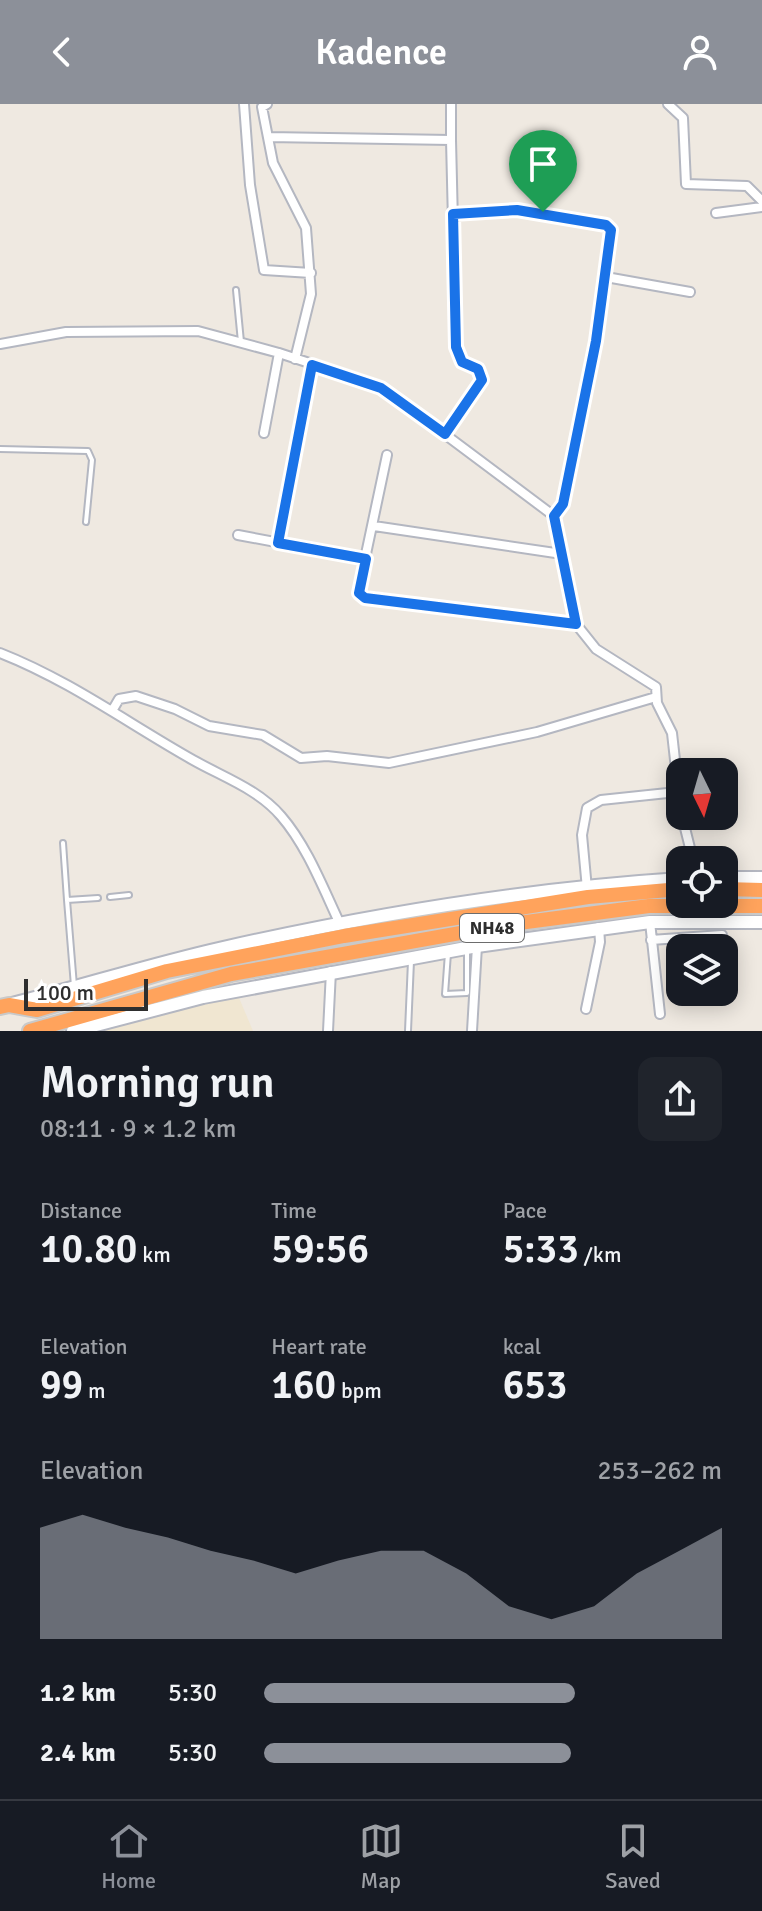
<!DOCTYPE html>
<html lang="en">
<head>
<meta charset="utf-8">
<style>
  body { margin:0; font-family:Signika,sans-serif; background:#20242c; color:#f1f3f6; height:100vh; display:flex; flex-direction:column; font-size:30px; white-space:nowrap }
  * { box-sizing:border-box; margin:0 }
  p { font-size:26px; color:#9ea1a6 }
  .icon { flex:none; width:44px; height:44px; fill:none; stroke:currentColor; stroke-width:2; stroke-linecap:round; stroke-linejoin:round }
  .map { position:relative; height:927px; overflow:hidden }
  .side { display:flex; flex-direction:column; background:#171b24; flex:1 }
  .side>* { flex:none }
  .needle { width:52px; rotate:175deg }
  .buttons { position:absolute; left:666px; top:654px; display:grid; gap:16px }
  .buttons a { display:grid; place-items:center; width:72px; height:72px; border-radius:16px; background:#171b24; box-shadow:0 4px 20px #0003; font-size:40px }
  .scale { position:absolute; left:24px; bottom:20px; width:124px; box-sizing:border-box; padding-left:8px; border:4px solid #2e2e2e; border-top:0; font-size:22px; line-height:28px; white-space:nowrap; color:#2e2e2e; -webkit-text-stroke:6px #fff; paint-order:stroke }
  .pin { position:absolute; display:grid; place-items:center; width:68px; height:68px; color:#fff; margin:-82px -34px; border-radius:50% 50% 50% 0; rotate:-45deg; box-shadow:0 0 8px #0007 }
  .pin .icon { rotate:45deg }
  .round { display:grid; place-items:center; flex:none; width:84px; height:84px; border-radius:16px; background:#20242c }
  .head { display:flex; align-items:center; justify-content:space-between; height:136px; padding:0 40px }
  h1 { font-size:44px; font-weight:600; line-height:60px }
  .figures { display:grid; grid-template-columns:repeat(3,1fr); gap:12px; height:136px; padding:8px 40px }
  .figures div { display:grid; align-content:center }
  .figures b { font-size:40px; font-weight:600 }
  .figures small { font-size:22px; font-weight:400 }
  .figures p { font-size:22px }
  .chart { height:224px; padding:16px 40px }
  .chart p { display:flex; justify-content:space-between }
  .chart svg { width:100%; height:144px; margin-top:8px; fill:#8c9099; opacity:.7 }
  ul { padding:0 40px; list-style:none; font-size:26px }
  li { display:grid; grid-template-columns:128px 96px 1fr; align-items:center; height:60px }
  li i { height:20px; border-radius:10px; background:#8c9099 }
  header { display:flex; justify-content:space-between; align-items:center; height:104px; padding:0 40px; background:#8c9099; color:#fff; font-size:36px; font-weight:600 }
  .tab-bar { display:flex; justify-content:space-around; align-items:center; height:112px; border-top:2px solid #363941; background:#171b24; font-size:22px; color:#9ea1a6 }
  .tab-bar a { display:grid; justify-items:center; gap:4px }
  .tab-bar .selected { color:#8c9099 }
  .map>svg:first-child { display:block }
  .education { fill:#f0e6d1 }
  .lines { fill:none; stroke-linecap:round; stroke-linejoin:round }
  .lane-casing { stroke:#b4b7c1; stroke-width:8 }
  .street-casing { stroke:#b4b7c1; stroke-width:12 }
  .secondary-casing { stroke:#b4b7c1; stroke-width:16 }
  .highway-casing { stroke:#c9c9c9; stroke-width:18 }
  .lane { stroke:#fff; stroke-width:4 }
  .street { stroke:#fff; stroke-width:8 }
  .secondary { stroke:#fff; stroke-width:12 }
  .highway { stroke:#ffa35c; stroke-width:14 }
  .route-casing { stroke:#fff; stroke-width:16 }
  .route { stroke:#1a73e8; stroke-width:10 }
  .labels { text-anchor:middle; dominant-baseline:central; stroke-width:6; stroke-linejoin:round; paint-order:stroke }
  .shield { fill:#fff; stroke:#6d6d6d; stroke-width:2 }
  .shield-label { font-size:18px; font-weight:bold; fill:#2e2e2e }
</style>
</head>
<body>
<header><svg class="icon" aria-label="back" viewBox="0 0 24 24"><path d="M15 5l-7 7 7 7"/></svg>Kadence<svg class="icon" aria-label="person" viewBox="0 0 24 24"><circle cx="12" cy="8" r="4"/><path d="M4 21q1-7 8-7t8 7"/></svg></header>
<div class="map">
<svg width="762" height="927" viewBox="0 0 762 927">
  <rect width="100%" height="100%" fill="#efe9e1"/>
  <path class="education" d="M237 889 253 927H91Z"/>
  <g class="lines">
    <g class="lane-casing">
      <path id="lane" d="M236 186 241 238
        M0 345 88 347 92 356 86 418
        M63 739 67 796
        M110 793 129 791
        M448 849 445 890 467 889V847
        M74 882 67 796 98 794
        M408 927 411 857"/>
    </g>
    <g class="street-casing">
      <path id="street" d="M244 0 250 81 264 166 311 169
        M267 0 262 3 273 59 306 124 311 190 295 255
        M451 0V36
        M668 0 683 14 686 80 747 82 762 97
        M268 33 451 36 456 243 462 258 478 265 482 276 445 330
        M716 109 762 103
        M453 110 530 107 606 121 611 126 596 237 563 400 554 412
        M606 173 690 188
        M0 240 66 228 198 227 279 249 370 279 391 290 554 412 576 520 596 545 656 583 657 599 672 629 680 701
        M264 329 279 249
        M387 351 359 483 362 492 576 520
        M374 422 562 450
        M238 431 366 455
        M278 439 312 261
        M0 549C69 576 129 620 193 656 223 673 258 685 281 712 307 742 323 784 340 820
        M112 607 119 595 136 592 175 605 209 622 263 631 301 654 327 652 389 659 537 628 656 593
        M682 712 693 756
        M587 785 582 731 587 704 601 696 677 688
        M650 818 660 910
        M651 836 722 831
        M586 905 600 838 599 823
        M328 927 331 867
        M472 927 477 842"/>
    </g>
    <g class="secondary-casing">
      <path id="secondary" d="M724 774H762
        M12 900C83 882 152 860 223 844 373 810 527 785 680 775
        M73 927 203 893 477 842 650 818H762"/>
    </g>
    <g class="highway-casing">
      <path id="highway" d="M724 785 762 786
        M0 903 9 901 37 906 167 867 344 832 588 793 680 785
        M30 927 231 870 511 820 649 802H762"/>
    </g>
    <use href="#lane" class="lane"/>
    <use href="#street" class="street"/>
    <use href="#secondary" class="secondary"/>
    <use href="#highway" class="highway"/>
  </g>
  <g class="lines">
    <g class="route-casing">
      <path id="route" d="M517 106 606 121 611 126 596 237 563 400 554 412 576 520 365 494 359 489 366 455 278 439 312 261 381 284 445 330 482 276 478 265 462 258 456 243 453 110Z"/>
    </g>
    <use href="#route" class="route"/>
  </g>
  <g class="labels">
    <rect class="shield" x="460" y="810" width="64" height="28" rx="6"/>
    <g class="shield-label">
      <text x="492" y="824">NH48</text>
    </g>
  </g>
</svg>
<div class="buttons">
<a><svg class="needle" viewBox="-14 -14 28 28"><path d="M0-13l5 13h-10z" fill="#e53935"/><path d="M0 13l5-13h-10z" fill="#9ea1a6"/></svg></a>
<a><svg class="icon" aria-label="locate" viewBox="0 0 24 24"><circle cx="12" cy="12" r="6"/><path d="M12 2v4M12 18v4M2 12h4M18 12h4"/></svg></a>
<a><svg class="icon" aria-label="layers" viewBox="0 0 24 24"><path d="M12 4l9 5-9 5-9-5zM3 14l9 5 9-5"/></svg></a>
</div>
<div class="scale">100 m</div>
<div class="pin" style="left:543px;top:108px;background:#1e9e55"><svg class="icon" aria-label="arrive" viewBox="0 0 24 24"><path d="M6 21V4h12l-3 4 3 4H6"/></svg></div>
</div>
<section class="side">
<div class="head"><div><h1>Morning run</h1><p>08:11 · 9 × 1.2 km</p></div><a class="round"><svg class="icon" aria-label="share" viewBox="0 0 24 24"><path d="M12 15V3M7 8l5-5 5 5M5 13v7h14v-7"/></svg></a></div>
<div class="figures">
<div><p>Distance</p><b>10.80<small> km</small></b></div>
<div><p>Time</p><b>59:56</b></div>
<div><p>Pace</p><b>5:33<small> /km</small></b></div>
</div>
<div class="figures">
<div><p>Elevation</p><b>99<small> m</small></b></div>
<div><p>Heart rate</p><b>160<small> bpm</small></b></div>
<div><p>kcal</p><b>653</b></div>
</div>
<div class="chart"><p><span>Elevation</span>253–262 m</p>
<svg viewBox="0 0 160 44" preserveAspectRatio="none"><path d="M0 44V10L10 6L20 10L30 13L40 17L50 20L60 24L70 20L80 17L90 17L100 24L110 34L120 38L130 34L140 24L150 17L160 10V44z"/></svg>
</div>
<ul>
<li><b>1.2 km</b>5:30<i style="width:68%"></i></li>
<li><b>2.4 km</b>5:30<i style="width:67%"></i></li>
</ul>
</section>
<nav class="tab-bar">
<a class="selected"><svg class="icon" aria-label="home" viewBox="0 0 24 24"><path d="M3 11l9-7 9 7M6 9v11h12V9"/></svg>Home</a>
<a><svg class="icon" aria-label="map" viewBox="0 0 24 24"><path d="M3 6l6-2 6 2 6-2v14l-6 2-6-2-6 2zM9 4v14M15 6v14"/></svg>Map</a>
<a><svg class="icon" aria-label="saved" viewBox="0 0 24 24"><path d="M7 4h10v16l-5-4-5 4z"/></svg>Saved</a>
</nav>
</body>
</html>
